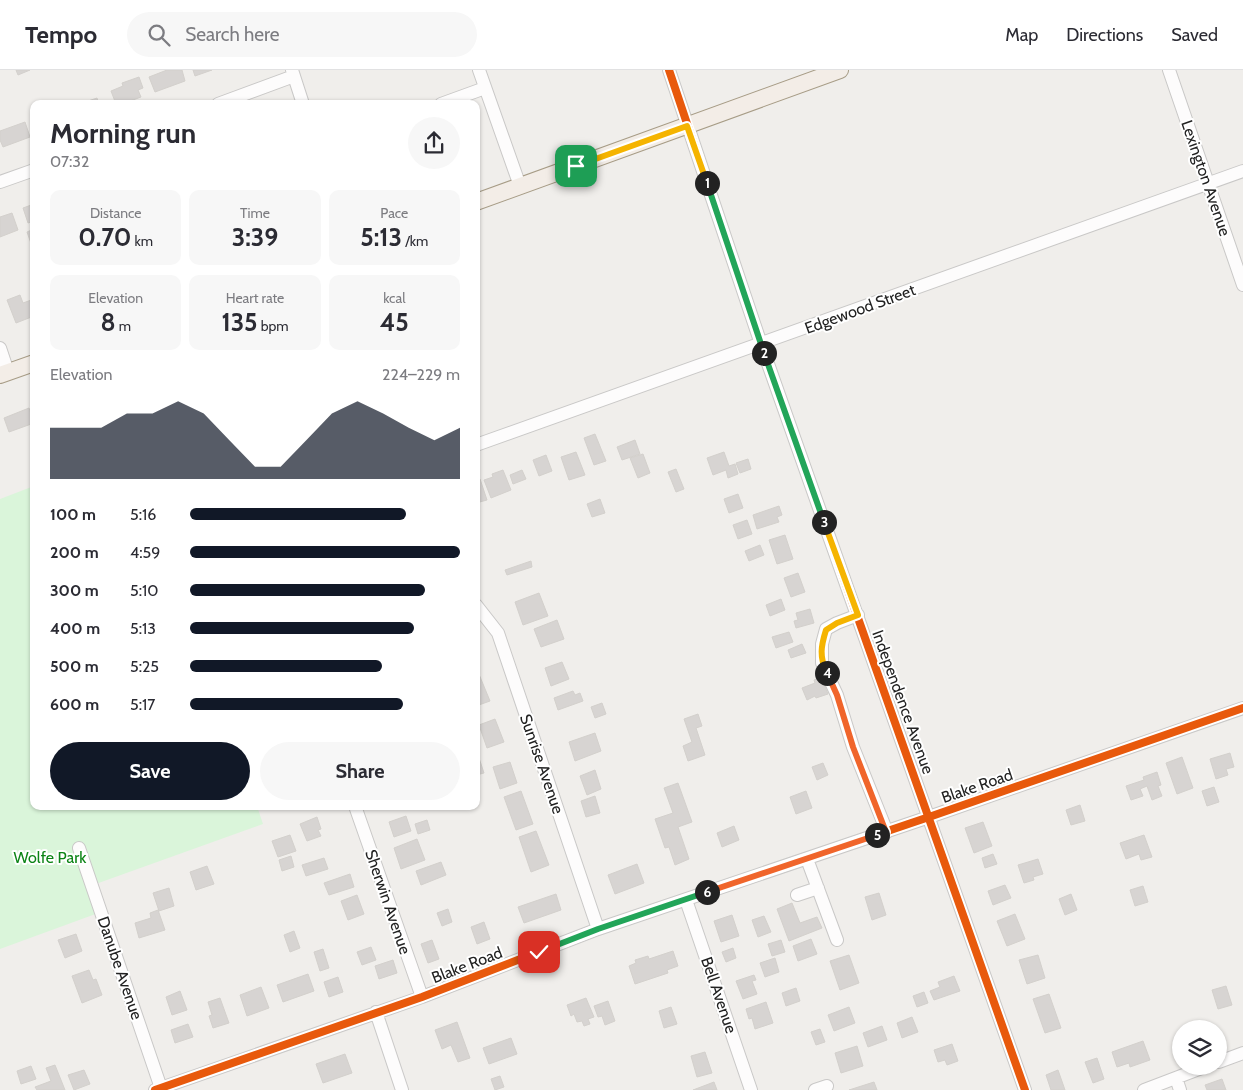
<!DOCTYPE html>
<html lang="en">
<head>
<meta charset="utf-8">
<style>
  body { margin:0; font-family:Cabin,sans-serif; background:#f7f7f7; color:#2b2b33; height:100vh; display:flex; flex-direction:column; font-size:19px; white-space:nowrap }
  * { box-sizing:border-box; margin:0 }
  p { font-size:16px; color:#7c7c81 }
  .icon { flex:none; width:28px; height:28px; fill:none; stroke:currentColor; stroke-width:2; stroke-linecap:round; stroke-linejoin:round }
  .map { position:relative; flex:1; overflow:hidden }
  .details { position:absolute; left:30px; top:30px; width:450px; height:710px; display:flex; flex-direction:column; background:#fff; border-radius:10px; box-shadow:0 1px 4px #0004 }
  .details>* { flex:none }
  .fabs { position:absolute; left:1172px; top:950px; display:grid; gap:10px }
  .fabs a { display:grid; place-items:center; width:55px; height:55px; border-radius:50%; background:#fff; box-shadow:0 1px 4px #0004; font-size:25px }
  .pin { position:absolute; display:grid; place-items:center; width:42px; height:42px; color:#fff; margin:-21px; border-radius:10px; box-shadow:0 2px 8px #0006 }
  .km { position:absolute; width:25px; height:25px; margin:-12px; border-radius:50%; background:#222; color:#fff; font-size:14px; line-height:25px; text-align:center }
  .round { display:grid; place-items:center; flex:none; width:52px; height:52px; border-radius:26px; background:#f7f7f7 }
  .headline { display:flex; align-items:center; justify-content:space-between; height:85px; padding:0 20px }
  h1 { font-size:28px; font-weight:700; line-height:38px }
  .figures { display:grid; grid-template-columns:repeat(3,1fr); gap:8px; height:85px; padding:5px 20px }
  .figures div { display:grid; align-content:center; border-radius:10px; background:#f7f7f7; text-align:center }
  .figures b { font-size:25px; font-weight:700 }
  .figures small { font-size:14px; font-weight:400 }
  .figures p { font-size:14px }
  .chart { height:140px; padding:10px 20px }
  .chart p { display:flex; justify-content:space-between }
  .chart svg { width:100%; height:90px; margin-top:5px; fill:#111827; opacity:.7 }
  .cta { display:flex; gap:10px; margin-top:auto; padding:10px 20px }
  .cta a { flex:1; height:58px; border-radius:30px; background:#111827; color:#fff; font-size:20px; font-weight:700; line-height:58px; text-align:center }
  .cta a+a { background:#f7f7f7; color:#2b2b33 }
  ul { padding:0 20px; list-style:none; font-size:16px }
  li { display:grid; grid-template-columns:80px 60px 1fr; align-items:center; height:38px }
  li i { height:12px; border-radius:6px; background:#111827 }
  header { display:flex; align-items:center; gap:30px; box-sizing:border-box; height:70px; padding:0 25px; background:#fff; border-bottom:1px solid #e1e1e2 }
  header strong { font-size:24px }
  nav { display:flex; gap:28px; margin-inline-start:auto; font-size:18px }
  .search { width:350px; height:45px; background:#f7f7f7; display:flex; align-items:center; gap:12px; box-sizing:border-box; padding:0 18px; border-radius:28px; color:#7c7c81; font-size:19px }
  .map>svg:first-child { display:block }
  .park { fill:#daf5da }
  .building { fill:#d7d4d2; stroke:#d3d0cc }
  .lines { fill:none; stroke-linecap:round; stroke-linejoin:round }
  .minor-casing { stroke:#c9c8c7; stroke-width:14 }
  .major-casing { stroke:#a79c86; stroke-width:18 }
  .minor { stroke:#fdfcfc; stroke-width:12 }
  .major { stroke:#f3ede7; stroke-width:16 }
  .cycleway-casing { stroke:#fff; stroke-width:11 }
  .cycleway { stroke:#e8590c; stroke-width:8 }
  .split-1-casing { stroke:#fff; stroke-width:10 }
  .split-2-casing { stroke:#fff; stroke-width:10 }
  .split-3-casing { stroke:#fff; stroke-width:10 }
  .split-4-casing { stroke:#fff; stroke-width:10 }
  .split-5-casing { stroke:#fff; stroke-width:10 }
  .split-6-casing { stroke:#fff; stroke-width:10 }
  .split-7-casing { stroke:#fff; stroke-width:10 }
  .split-1 { stroke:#f5b400; stroke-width:6 }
  .split-2 { stroke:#22a559; stroke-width:6 }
  .split-3 { stroke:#22a559; stroke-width:6 }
  .split-4 { stroke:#f5b400; stroke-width:6 }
  .split-5 { stroke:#f0652b; stroke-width:6 }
  .split-6 { stroke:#f0652b; stroke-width:6 }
  .split-7 { stroke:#22a559; stroke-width:6 }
  .labels { text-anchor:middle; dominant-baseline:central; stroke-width:4; stroke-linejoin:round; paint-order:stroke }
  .street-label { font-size:16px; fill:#222; stroke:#fff }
  .park-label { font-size:16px; fill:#0c8416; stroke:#fff }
</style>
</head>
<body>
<header>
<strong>Tempo</strong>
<div class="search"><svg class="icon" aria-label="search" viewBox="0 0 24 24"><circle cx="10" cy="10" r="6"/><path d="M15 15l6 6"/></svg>Search here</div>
<nav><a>Map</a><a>Directions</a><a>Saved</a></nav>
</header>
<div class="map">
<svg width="1243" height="1020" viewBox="0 0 1243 1020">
  <rect width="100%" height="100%" fill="#f0eeeb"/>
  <path class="park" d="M34 416V736H257L263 754 93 815 101 842 0 879V429Z"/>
  <path class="building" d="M16 0H30L18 5Z
    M167 0H182L185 11 155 22 149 7Z
    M193 0H212L195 6Z
    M139 7 143 18 138 20 141 27 122 34H116L111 21 123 16 122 13Z
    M97 28 99 34H79Z
    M25 52 30 67 3 77 0 70V61Z
    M34 134V151L28 153 23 138Z
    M12 143 18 160 0 167V147Z
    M34 159V176H32L27 162Z
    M20 225 23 233 34 229V246L16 253 7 230Z
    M29 338 34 353 9 362 4 348Z
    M595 364 606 391 594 395 584 368Z
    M635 370 640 384 622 390 617 377Z
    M576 382 585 405 569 410 561 387Z
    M724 382 729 396 735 394 738 404 728 408 726 400 713 405 707 388Z
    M643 384 650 403 638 408 630 388Z
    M546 385 552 401 539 406 533 390Z
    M748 389 751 399 740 403 736 393Z
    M676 399 684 419 676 422 668 402Z
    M503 400 511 420 491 428 484 410 493 407 492 404Z
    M522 400 526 409 513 414 510 405Z
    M480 409 487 430 476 433V411Z
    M738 424 743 438 729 443 724 429Z
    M600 429 605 443 592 447 587 434Z
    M779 436 782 445 777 447 779 452 757 459 753 445Z
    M747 450 752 464 738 469 733 455Z
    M785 465 793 489 777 494 769 470Z
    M760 475 764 485 749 491 745 481Z
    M531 491 532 497 507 505 505 500Z
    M798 503 805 522 791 527 784 508Z
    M539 523 548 546 523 555 515 532Z
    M781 529 785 540 770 546 766 535Z
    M810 539 814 553 796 558 794 551 798 550 796 543Z
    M557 550 564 569 541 577 534 559Z
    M789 562 793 572 776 578 772 567Z
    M802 574 806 583 791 588 788 580Z
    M562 592 569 609 551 616 545 598Z
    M476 597 490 631 476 636Z
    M821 607 828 624 816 628 815 626 807 630 802 618 815 613 814 610Z
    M573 621 575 625 580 623 583 631 558 640 554 628Z
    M602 633 606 644 595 648 591 637Z
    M698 644 702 656 696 658 705 685 688 691 683 676 692 672 684 649Z
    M495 649 504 672 487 678 479 655Z
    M595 663 601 681 575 691 569 672Z
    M1230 683 1234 697 1226 699 1228 705 1216 709 1210 689Z
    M1182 687 1193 718 1177 724 1166 693Z
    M479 688 484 703 476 705V689Z
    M510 692 517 713 500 719 493 697Z
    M823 693 828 705 817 710 812 697Z
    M595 700 601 719 587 725 580 706Z
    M1157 702 1161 715 1158 716 1162 726 1152 730 1147 716 1140 719 1143 726 1131 730 1126 716 1144 710 1143 707Z
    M678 713 692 752 678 757 689 789 675 795 669 777 665 778 655 749 673 743 664 718Z
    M1214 717 1219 732 1207 736 1202 721Z
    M521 721 533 754 516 760 504 727Z
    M806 721 812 738 796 744 790 727Z
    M595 726 600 743 586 747 581 731Z
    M1080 735 1085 751 1071 755 1066 740Z
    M406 746 411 761 394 767 389 752Z
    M317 747 321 759 318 760 321 766 307 771 300 754Z
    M427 750 430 760 418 764 415 754Z
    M983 752 992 776 974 783 965 758Z
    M734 756 739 770 722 777 717 763Z
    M536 761 549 795 531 802 519 767Z
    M290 765 296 781 278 787 272 771Z
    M1144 765 1152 787 1141 790 1139 784 1126 789 1120 773Z
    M417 769 425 790 401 799 394 778Z
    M993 784 997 794 985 798 982 788Z
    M291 786 294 797 282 801 279 790Z
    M324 788 328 799 306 806 302 795Z
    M1038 789 1043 804 1033 807 1034 810 1024 813 1018 795Z
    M441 792 446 805 421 815 416 801Z
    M637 794 644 813 615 824 608 805Z
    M207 796 214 814 196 820 190 802Z
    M350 804 354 817 329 825 324 813Z
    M1005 815 1011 828 993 835 988 821Z
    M1143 816 1148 832 1135 836 1130 820Z
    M169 818 174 836 159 841 153 823Z
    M879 823 886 845 872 850 865 827Z
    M556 824 561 840 524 853 518 837Z
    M1071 824 1077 840 1065 845 1059 829Z
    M357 825 364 844 348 850 341 831Z
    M792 833 800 853 817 847 822 858 789 871 777 839Z
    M448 839 452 852 442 856 437 843Z
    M158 840 165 860 139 868 135 853 151 848 150 843Z
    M1015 844 1025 869 1007 876 997 851Z
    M732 845 739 866 721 872 714 851Z
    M764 846 771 862 758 867 752 850Z
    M484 852 490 869 477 874 471 857Z
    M294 861 300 878 290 882 284 865Z
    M76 864 82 881 65 888 58 870Z
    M811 869 817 884 798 891 793 876Z
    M432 870 439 889 428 893 421 874Z
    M781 870 785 882 772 886 768 874Z
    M371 877 376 890 362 895 357 882Z
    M733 878 736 888 726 892 722 882Z
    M323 879 329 898 320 901 314 882Z
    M673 881 678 896 667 900 668 903 635 914 629 896 636 893 635 890 648 886 649 889Z
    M849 885 859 913 840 920 830 891Z
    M1038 885 1045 908 1027 914 1019 890Z
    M775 888 779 902 765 907 760 893Z
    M393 890 397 903 379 909 375 896Z
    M89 900 93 910 96 909 102 925 82 933 72 906Z
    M308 904 314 921 283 932 277 915Z
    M754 905 756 910 752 911 757 924 743 929 736 911Z
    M954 906 960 921 934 930 930 921 940 917 938 912Z
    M338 907 343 922 329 927 324 912Z
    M1226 916 1232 935 1218 939 1212 920Z
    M261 917 269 938 247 946 240 925Z
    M796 918 800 931 786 936 782 923Z
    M180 921 187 940 172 945 166 927Z
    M924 922 928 933 917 937 913 926Z
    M1049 924 1061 958 1045 963 1033 929Z
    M220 928 229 953 213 958 209 946 212 945 208 932Z
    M586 928 594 947 588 949 590 954 584 956 582 951 577 952 574 944 571 946 567 935Z
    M608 931 615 951 605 955 602 946 598 947 594 936Z
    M766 932 773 953 755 959 752 948 749 949 746 939Z
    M671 937 677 954 664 958 659 941Z
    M849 937 855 953 834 961 828 945Z
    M912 947 918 962 902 968 897 953Z
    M457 952 470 988 458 992 451 975 442 979 435 960Z
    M188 954 193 967 175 973 171 960Z
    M882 956 887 970 868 977 863 963Z
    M820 959 825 972 816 975 811 962Z
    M511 968 517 984 489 994 483 978Z
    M1143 971 1150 990 1130 997 1129 993 1117 997 1112 982Z
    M952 974 958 991 947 995 945 990 938 992 934 980Z
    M857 976 863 996 841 1003 835 983Z
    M705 982 712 1003 697 1007 691 986Z
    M345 984 352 1003 323 1013 316 994Z
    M1097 988 1104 1009 1093 1013 1085 992Z
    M55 995 65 1020H37L35 1017 51 1011 46 998Z
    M31 996 36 1009 21 1014 17 1001Z
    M84 1000 90 1014 74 1020 68 1005Z
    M1058 1000 1065 1020H1051L1046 1005Z
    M500 1006 504 1017 495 1020 491 1009Z
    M1222 1009 1226 1020H1207L1205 1015Z
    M714 1012 717 1020H693Z
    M874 1012 877 1020H849Z"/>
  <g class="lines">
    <g class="minor-casing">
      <path id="minor" d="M292 0 303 34
        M479 0 520 116
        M669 0 761 274 1025 1020
        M1169 0 1243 215
        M218 34 294 6
        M441 34 485 18
        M0 112 34 100
        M0 278 8 302
        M476 375 1243 101
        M476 535 498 563 598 859
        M858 545 837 553 826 559 822 574V593L837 625 853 677 887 762
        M355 736 422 927
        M79 778 161 1018
        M807 789 837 870
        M797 825 818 818
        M686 830 751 1020
        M376 942 402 1020
        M1219 992 1243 983
        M1176 1008 1180 1020
        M155 1020 422 927 598 859 929 747 1243 638
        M815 1020 827 1016
        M1144 1020 1207 996"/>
    </g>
    <g class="major-casing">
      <path id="major" d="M476 132 840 0
        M0 305 34 293"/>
    </g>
    <use href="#minor" class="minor"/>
    <use href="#major" class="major"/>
    <g class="cycleway-casing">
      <path id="cycleway" d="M669 0 761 274 1025 1020
        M155 1020 422 927 598 859 929 747 1243 638"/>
    </g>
    <use href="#cycleway" class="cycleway"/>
  </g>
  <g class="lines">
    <g class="split-1-casing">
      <path id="split-1" d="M576 96 687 56 707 113"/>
    </g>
    <g class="split-2-casing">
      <path id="split-2" d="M707 113 764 283"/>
    </g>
    <g class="split-3-casing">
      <path id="split-3" d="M764 283 824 452"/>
    </g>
    <g class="split-4-casing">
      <path id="split-4" d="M824 452 858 545 837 553 826 560C821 576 819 587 827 603"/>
    </g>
    <g class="split-5-casing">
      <path id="split-5" d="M827 603 837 625 853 677 886 762 877 765"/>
    </g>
    <g class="split-6-casing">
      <path id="split-6" d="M707 822 877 765"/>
    </g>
    <g class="split-7-casing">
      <path id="split-7" d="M539 882 598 859 707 822"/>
    </g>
    <use href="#split-1" class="split-1"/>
    <use href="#split-2" class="split-2"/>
    <use href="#split-3" class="split-3"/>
    <use href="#split-4" class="split-4"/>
    <use href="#split-5" class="split-5"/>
    <use href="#split-6" class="split-6"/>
    <use href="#split-7" class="split-7"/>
  </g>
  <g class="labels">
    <g class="street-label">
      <text transform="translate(1206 108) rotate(71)">Lexington Avenue</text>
      <text transform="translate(860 239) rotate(-20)">Edgewood Street</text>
      <text transform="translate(903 632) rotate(70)">Independence Avenue</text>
      <text transform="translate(542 694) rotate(71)">Sunrise Avenue</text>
      <text transform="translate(977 716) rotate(-19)">Blake Road</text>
      <text transform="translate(388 832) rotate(71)">Sherwin Avenue</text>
      <text transform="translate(467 895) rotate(-21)">Blake Road</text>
      <text transform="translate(120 898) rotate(71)">Danube Avenue</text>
      <text transform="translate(719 925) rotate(71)">Bell Avenue</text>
    </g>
    <g class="park-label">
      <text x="50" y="787">Wolfe Park</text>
    </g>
  </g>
</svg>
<div class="fabs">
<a><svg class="icon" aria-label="layers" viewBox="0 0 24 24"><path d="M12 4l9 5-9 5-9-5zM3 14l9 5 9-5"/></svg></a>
</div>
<div class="pin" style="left:576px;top:96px;background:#1e9e55"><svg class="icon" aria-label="arrive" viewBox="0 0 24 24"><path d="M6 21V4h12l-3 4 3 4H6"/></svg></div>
<div class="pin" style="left:539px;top:882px;background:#d93025"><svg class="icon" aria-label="check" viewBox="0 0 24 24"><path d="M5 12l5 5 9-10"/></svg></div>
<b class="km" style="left:707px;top:113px">1</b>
<b class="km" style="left:764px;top:283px">2</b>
<b class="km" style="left:824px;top:452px">3</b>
<b class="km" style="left:827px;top:603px">4</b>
<b class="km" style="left:877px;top:765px">5</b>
<b class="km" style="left:707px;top:822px">6</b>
<section class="details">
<div class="headline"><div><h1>Morning run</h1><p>07:32</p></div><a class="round"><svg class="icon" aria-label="share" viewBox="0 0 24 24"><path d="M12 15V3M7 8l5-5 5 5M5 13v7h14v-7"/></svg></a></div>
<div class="figures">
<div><p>Distance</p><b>0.70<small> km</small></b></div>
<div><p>Time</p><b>3:39</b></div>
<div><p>Pace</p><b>5:13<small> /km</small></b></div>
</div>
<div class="figures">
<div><p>Elevation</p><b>8<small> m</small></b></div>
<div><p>Heart rate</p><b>135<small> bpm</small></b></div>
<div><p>kcal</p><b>45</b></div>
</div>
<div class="chart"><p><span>Elevation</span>224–229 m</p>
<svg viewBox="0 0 160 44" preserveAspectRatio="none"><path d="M0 44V19L10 19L20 19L30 12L40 12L50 6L60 12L70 25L80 38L90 38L100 25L110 12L120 6L130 12L140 19L150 25L160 19V44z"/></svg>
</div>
<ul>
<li><b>100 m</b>5:16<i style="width:80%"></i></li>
<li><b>200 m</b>4:59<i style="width:100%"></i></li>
<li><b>300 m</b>5:10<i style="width:87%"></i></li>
<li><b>400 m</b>5:13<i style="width:83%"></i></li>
<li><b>500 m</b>5:25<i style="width:71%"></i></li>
<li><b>600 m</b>5:17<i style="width:79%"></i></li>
</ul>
<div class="cta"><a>Save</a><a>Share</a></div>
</section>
</div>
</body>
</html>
